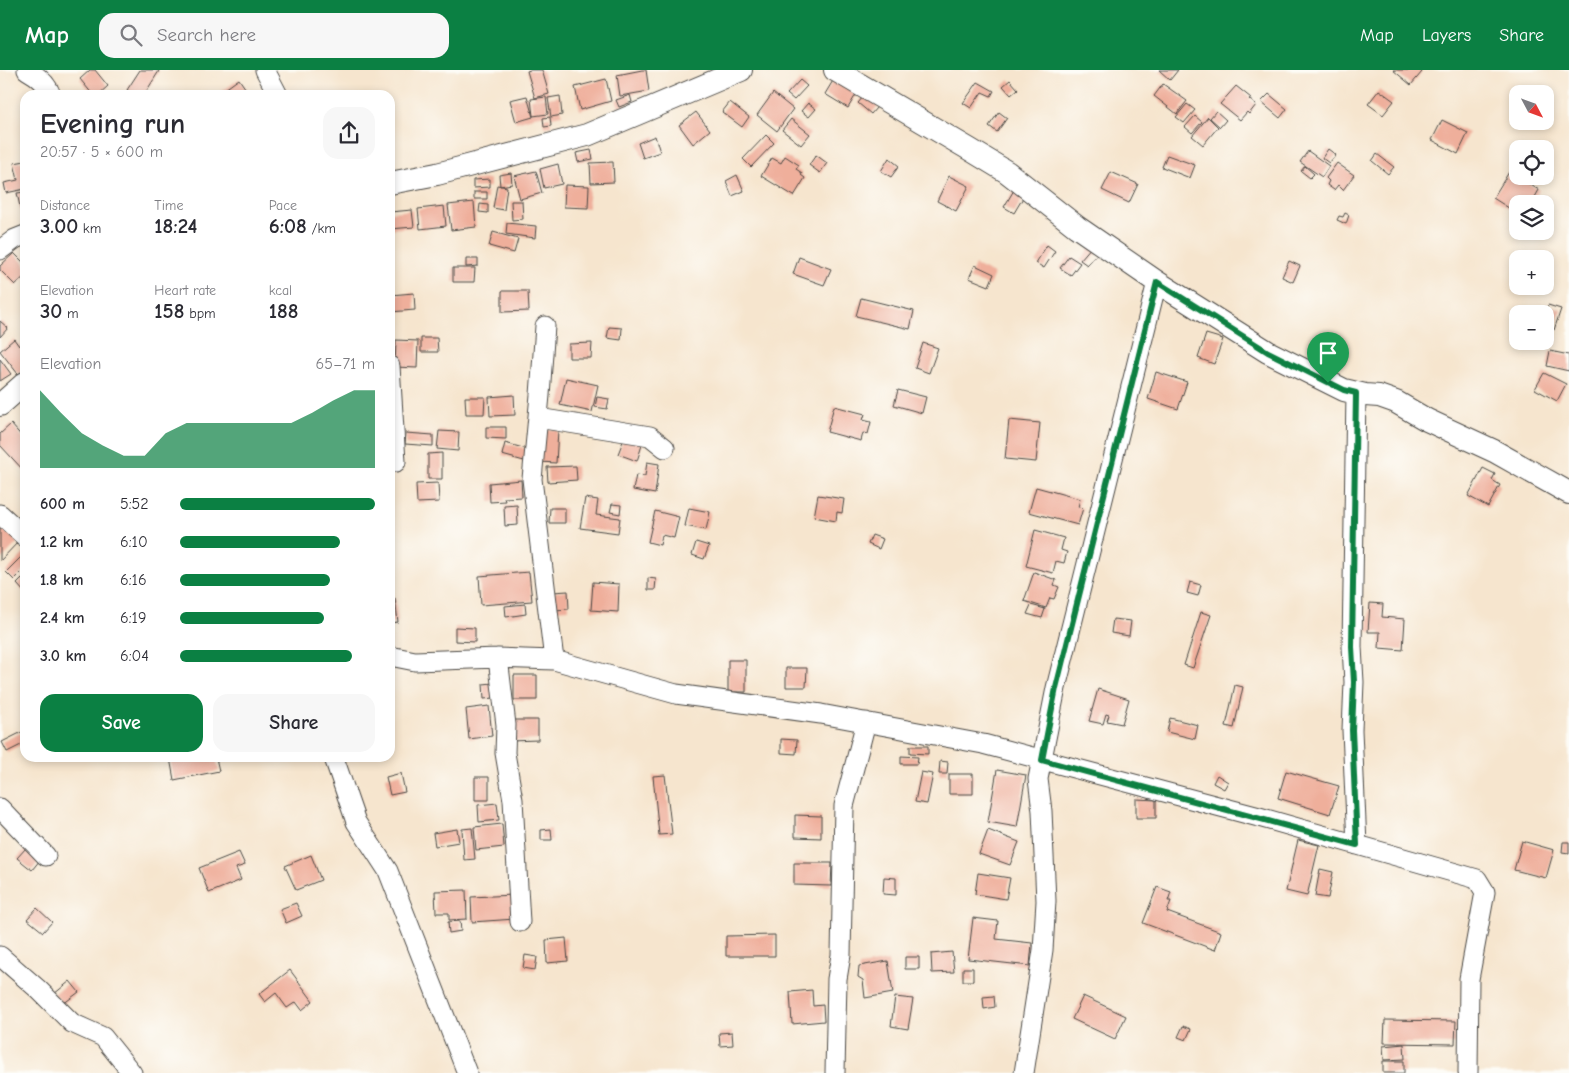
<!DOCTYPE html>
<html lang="en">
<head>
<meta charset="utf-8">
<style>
  body { margin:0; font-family:"Comic Neue",sans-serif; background:#f7f7f7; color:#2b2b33; height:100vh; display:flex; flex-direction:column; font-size:19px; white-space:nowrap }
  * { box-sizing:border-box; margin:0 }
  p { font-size:16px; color:#7c7c81 }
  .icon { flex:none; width:28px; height:28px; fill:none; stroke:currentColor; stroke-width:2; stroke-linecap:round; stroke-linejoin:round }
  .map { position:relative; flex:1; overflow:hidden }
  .side { position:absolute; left:20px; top:20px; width:375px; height:672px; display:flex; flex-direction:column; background:#fff; border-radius:15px; box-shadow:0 2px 8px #0003 }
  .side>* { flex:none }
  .needle { width:32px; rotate:131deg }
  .fabs { position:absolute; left:1509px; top:15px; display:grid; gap:10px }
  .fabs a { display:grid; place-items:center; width:45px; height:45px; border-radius:10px; background:#fff; box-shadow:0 2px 8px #0003; font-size:25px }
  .pin { position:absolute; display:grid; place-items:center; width:42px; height:42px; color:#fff; margin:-51px -21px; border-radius:50% 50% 50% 0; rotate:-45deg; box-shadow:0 0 5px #0007 }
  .pin .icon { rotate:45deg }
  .round { display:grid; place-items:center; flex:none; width:52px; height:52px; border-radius:15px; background:#f7f7f7 }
  .overview { display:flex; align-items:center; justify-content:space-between; height:85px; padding:0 20px }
  h1 { font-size:28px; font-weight:800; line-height:38px }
  .stats { display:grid; grid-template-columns:repeat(3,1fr); gap:8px; height:85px; padding:5px 20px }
  .stats div { display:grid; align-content:center }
  .stats b { font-size:21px; font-weight:800 }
  .stats small { font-size:14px; font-weight:400 }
  .stats p { font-size:14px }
  .chart { height:140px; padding:10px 20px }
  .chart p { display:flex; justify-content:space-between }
  .chart svg { width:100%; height:90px; margin-top:5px; fill:#0b8043; opacity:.7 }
  .action { display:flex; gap:10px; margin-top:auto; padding:10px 20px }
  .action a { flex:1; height:58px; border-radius:15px; background:#0b8043; color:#fff; font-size:20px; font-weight:800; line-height:58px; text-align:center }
  .action a+a { background:#f7f7f7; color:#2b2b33 }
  ul { padding:0 20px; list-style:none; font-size:16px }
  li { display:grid; grid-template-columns:80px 60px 1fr; align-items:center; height:38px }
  li i { height:12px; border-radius:6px; background:#0b8043 }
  header { display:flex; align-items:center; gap:30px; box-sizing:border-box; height:70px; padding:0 25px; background:#0b8043; color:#fff }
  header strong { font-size:24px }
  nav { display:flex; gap:28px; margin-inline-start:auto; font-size:18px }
  .search { width:350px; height:45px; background:#f7f7f7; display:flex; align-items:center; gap:12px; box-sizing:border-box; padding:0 18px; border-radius:15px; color:#7c7c81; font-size:19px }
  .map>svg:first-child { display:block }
  .building { fill:#efaf9b }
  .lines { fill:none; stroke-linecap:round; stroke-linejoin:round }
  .minor-casing { stroke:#494743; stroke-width:21 }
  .tertiary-casing { stroke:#494743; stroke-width:24 }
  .minor { stroke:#fff; stroke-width:19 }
  .tertiary { stroke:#fff; stroke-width:22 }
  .route-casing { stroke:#fff; stroke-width:10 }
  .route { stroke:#0b8043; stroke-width:6 }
</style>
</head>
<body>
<header>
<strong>Map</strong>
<div class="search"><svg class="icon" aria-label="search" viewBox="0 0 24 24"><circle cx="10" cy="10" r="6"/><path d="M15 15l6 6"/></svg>Search here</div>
<nav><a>Map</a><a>Layers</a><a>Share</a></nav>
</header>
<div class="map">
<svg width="1569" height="1003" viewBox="0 0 1569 1003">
  <rect width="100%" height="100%" fill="#fdfcf7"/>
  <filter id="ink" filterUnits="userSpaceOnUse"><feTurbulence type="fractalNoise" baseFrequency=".02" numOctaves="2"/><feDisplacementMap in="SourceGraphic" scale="10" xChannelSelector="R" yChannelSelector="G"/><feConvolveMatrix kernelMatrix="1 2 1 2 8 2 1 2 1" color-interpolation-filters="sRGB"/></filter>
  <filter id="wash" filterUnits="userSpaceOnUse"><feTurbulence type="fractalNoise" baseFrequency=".0096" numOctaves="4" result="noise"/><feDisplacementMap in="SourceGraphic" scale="20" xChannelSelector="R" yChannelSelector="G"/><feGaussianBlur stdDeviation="1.12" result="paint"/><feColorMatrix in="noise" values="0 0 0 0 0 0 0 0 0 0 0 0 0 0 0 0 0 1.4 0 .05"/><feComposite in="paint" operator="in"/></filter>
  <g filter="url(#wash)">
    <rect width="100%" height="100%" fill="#f6e5ce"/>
    <g id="blocks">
      <path class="building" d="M90 0H95L108 16 98 25H93L80 9Z
        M140 0H156L159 1 144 25H136L127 20Z
        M530 0H542L549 24 535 28 527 1Z
        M642 0H646L649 21 620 26 617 5Z
        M1159 0H1178L1170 10Z
        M1393 0H1420L1422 2 1411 15Z
        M837 4 860 18 848 38 825 24Z
        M239 9 250 25H224L221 22Z
        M606 9 611 31 580 40 575 17Z
        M800 10 807 16 794 30 787 24Z
        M1010 10 1018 19 1011 25 1003 16Z
        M978 12 994 21 991 26 982 22 971 38 963 33Z
        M1163 14 1187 31 1177 44 1154 26Z
        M1236 16 1251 28 1249 29 1256 35 1249 44 1247 42 1240 50 1220 34Z
        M869 20 882 31 871 44 858 33Z
        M1379 20 1394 31 1383 45 1368 34Z
        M773 23 793 39 777 61 757 45Z
        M1269 24 1287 39 1280 48 1261 32Z
        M630 25 632 32 619 37 616 30Z
        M527 26 533 47 516 52 510 30Z
        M560 26 562 45 551 47 548 28Z
        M546 27 548 44 533 46 531 29Z
        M730 32 749 47 742 57 722 42Z
        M808 33 816 39 809 47 801 41Z
        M1187 34 1195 40 1184 53 1176 47Z
        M1216 41 1226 50 1220 57 1210 48Z
        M696 42 710 60 693 74 679 55Z
        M999 42 1007 48 997 62 989 56Z
        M1195 46 1202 52 1192 63 1185 57Z
        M550 47 551 56 544 57 543 48Z
        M1208 47 1218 57 1203 75 1192 66Z
        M791 49 810 64 801 75 782 60Z
        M1442 50 1468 63 1458 84 1432 70Z
        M766 65 774 73 751 97 743 89Z
        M655 66 660 82 643 88 638 73Z
        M1328 79 1336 85 1329 93 1322 88Z
        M591 80 593 89 578 92 576 83Z
        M1308 81 1329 96 1322 107 1300 92Z
        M1377 84 1394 97 1388 104 1372 91Z
        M816 85 827 93 820 103 809 95Z
        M1167 85 1195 95 1190 108 1162 97Z
        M785 86 799 95 796 99 802 103 801 105 805 108 794 126 761 106 772 88 781 93Z
        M889 88 899 96 891 107 881 101Z
        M25 91V119L6 123 4 113 18 110 14 93Z
        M613 92 614 112 591 113 590 93Z
        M1337 93 1354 105 1343 120 1338 115 1334 120 1327 115 1329 111 1326 108Z
        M558 94 562 114 544 118 540 99Z
        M1305 96 1314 104 1310 108 1301 101Z
        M536 101 542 123 520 129 514 106Z
        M1111 102 1138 114 1129 133 1102 120Z
        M1509 102 1539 120 1531 134H1518V139L1514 137 1512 140 1493 128Z
        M511 103 512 114 500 116 499 105Z
        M737 105 744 121 732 126 726 111Z
        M949 106 969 116 956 141 937 131Z
        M490 109V117L473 118V110Z
        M497 115 507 117 504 140 493 138Z
        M565 115 589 116 588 138 564 137Z
        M1014 120 1024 126 1014 143 1004 137Z
        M25 122V145L22 146 17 123Z
        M474 122H487V129H474Z
        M511 131H522L523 149 512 150Z
        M474 132 476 157 451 160 448 135Z
        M480 134 488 135V143L479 142Z
        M444 136 446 156 420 159 418 139Z
        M412 140 414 157 390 159V142Z
        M1345 143 1349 145 1346 154 1337 150 1339 146 1343 147Z
        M507 153 536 156 535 168 506 164Z
        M493 162 518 169 514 183 489 176Z
        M1047 175 1055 181 1044 198 1036 193Z
        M1092 176 1099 182 1087 195 1080 190Z
        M14 183 25 194V206L15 215 0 200V196Z
        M1069 186 1080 193 1071 205 1060 198Z
        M799 187 831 199 824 215 793 204Z
        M466 189H478V196L466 197Z
        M1289 191 1300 196 1293 212 1282 207Z
        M975 195 994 204 989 216 969 208Z
        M453 198H475L474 212H453Z
        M502 221H528L529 241 502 242Z
        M414 223 415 240 390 242V225Z
        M861 228 914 241 910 259 856 246Z
        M1548 235 1561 239 1554 260 1545 257V243Z
        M0 251 8 258 0 267Z
        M609 257 622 258 621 270 607 268Z
        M1206 264 1223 269 1214 294 1198 288Z
        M421 268H437L438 282H421Z
        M14 269 19 276 23 273 25 275V300L18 304 0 281Z
        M396 270 418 271 417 298 395 297Z
        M592 273 591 288H569V274Z
        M923 273 938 278 929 303 915 298Z
        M1550 281 1569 285V301L1547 296Z
        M0 289 11 304 0 311Z
        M1156 302 1187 312 1178 339 1148 329Z
        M1544 303 1566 314 1557 331 1535 319Z
        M566 308 598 315 592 342 560 335Z
        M898 320 926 327 922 343 894 335Z
        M514 325 515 345 490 346 489 327Z
        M465 327H485L484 344H466Z
        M597 327 609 329 607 339 595 337Z
        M834 336 865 344 863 350 871 352 868 364 863 363 861 371 827 362Z
        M1009 350 1040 353 1036 392 1005 389Z
        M11 354 25 370V402L0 375V364Z
        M486 357H506V369L486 368Z
        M541 359 558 360 556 393 540 392Z
        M439 361 459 362 458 381 437 379Z
        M406 363 433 365V376L405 374Z
        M625 366 643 372 637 391 618 384Z
        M505 373 527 379 524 391 502 385Z
        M442 383V409H428V384Z
        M647 392 659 394 655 424 633 420 636 405 645 406Z
        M576 396 577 410 548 412 547 397Z
        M1483 398 1495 404 1492 410 1500 415 1488 437 1468 426Z
        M521 410 522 427 504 428 505 431 490 432 489 413Z
        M438 413 439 432 417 433 416 414Z
        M1036 417 1080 429 1078 437 1083 438 1078 455 1029 442Z
        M818 425 844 429 842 443 837 442 836 451 814 447Z
        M585 428 598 430 596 445 620 448 618 463 580 458Z
        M612 434 621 435 620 444 610 442Z
        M517 435 518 455 505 456 504 436Z
        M550 438H565V453H549Z
        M689 438 710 442 706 460 685 456Z
        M655 441 679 447 674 468 662 465 660 475 648 472Z
        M5 455 20 470 0 491V460Z
        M1035 460 1064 468 1061 480 1067 482 1064 493 1056 491 1053 503 1026 496Z
        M872 465 883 469 879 479 868 474Z
        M696 472 709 476 704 489 692 485Z
        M25 483V499L14 510 6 502Z
        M529 502 532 531 481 535 479 506Z
        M1034 502 1056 510 1054 515 1059 517 1054 529 1050 528 1046 538 1024 531Z
        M25 506V523L17 514Z
        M648 508 656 509 655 520H648Z
        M593 512 619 514 618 542 591 540Z
        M1190 512 1201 515 1198 526 1187 523Z
        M568 521 569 539 554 540 553 522Z
        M395 528 398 552 390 553V529Z
        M1370 533 1383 534 1382 547 1405 549 1403 580 1379 578 1380 562H1368Z
        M525 534 526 544 506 547 505 536Z
        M1031 535 1045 539 1042 548 1027 544Z
        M1201 542 1211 545 1193 598 1184 595Z
        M1113 549 1131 551 1129 566 1111 563Z
        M455 557 475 558V572L455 571Z
        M728 590H746V622H728Z
        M786 598H807L806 617H786Z
        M514 605H537V630H514Z
        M493 613 494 628 484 629 483 614Z
        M1235 615 1243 617 1234 658 1226 656Z
        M1098 619 1129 629 1122 654 1107 651 1109 645 1106 644 1103 654 1089 651Z
        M489 636 492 666 469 669 466 639Z
        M1170 648 1198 655 1195 669 1167 662Z
        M511 650H538V670L511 671Z
        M22 662 25 668V673L7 682 2 672Z
        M781 669 797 670 796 684 781 683Z
        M910 676H928V684L910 683Z
        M901 686 918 687 917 694H901Z
        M170 688H216L219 701 174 710Z
        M940 691 948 692 947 704H939Z
        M997 700 1026 705 1017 757 988 752Z
        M1286 701 1339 716 1330 744 1278 728Z
        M921 702 933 704 927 734 915 732Z
        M401 703 405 722 390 725 386 707Z
        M949 704H973V724H949Z
        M665 705 672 764 659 765 653 706Z
        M1217 705 1228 712 1224 719 1213 713Z
        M475 707H489V730H475Z
        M1136 729 1156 730V748H1136Z
        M497 733 499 750 479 752 478 735Z
        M795 745 821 746V768L795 767Z
        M502 754 504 777 476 780 474 757Z
        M472 758 475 789 464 790 462 759Z
        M457 759 459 772 435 776 433 763Z
        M551 759 552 770H541V760Z
        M988 760 1019 772 1010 795 979 784Z
        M1298 770 1319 775 1307 826 1286 821Z
        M1522 771 1554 780 1546 808 1514 800Z
        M1563 772H1569V783L1562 782Z
        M26 778 40 790 32 800 17 788Z
        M239 782 245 795 236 798 241 810 209 823 199 798Z
        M311 785 321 810 296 820 285 796Z
        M794 793H832L831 816 794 815Z
        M1320 799 1333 802 1328 828 1315 826Z
        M978 803 1010 808 1006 829 975 824Z
        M884 807 896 808V825L883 824Z
        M1157 817 1171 822 1168 831H1171L1167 842 1221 862 1215 880 1143 853Z
        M466 820 467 849 449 850V843H436L435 821Z
        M514 825 515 849 472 852 471 827Z
        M296 833 302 846 286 853 280 839Z
        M37 838 52 852 43 862 27 849Z
        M973 848 998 851 996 869 1032 873 1030 896 968 889Z
        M460 851 461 861 449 863 448 852Z
        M775 865V886H726V866Z
        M566 868 568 891 547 893 546 870Z
        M952 882 954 902 932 903 931 884Z
        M525 885 537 887 535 900 523 898Z
        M905 887H919V899H905Z
        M888 891 893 923 865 928 863 910 858 907 859 896Z
        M963 898H973V911H963Z
        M290 900 313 931 302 940 296 932 287 938 276 923 265 932 259 924Z
        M70 911 79 922 63 934 54 924Z
        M812 920 813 936 823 935 824 951 792 954 790 922Z
        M994 926 995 937 984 939 983 927Z
        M1083 926 1126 946 1115 969 1072 949Z
        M895 927 913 929 908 959 891 956Z
        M1385 950 1456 951 1455 974 1384 973Z
        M1183 956 1191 959 1186 970 1178 967Z
        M732 962 733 975 720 976 719 963Z
        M1404 974 1405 989 1384 990 1383 976Z
        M1383 991H1404V1003H1383Z"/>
    </g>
  </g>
  <g filter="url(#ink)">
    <use href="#blocks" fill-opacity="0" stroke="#494743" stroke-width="1"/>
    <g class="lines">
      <g class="minor-casing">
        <path id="minor" d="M27 0C38 6 47 13 51 25
          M265 0 278 25
          M0 180 15 169 25 165
          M545 256 540 325 532 409 554 590
          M390 296 396 392
          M1356 323 1352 577 1354 612 1352 660 1357 775
          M538 348 650 366 665 378
          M0 444 25 467
          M390 586 415 591 498 588 554 590 676 624 821 644 983 674 1259 747 1477 809 1485 822 1469 909 1468 1003
          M498 588 506 655 505 683 513 730 520 852
          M334 688 356 752 388 801 467 1003
          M0 738 46 786
          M0 886 39 920 72 953 103 967 132 1003
          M835 1003 837 909 841 885 844 736 866 652
          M1024 1003 1043 880 1046 831 1042 741 1038 709 1056 618 1157 212"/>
      </g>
      <g class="tertiary-casing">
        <path id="tertiary" d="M835 0 969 79 1007 102 1077 157 1157 212 1268 282 1344 320 1365 325 1379 326 1396 332 1427 350 1494 381 1569 423
          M390 113 437 104 587 65 741 0
          M0 335 25 313"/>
      </g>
      <use href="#minor" class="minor"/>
      <use href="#tertiary" class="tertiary"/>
    </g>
  </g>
  <g class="lines" filter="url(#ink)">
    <g class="route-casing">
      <path id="route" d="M1157 212 1268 282 1344 320 1356 323 1352 577 1354 612 1352 660 1357 775 1042 690 1056 618Z"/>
    </g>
    <use href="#route" class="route"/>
  </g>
</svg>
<div class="fabs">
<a><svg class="needle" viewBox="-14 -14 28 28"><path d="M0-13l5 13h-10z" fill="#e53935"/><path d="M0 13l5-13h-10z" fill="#7c7c81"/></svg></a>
<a><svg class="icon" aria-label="locate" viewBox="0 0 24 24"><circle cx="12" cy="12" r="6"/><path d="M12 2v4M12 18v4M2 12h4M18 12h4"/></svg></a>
<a><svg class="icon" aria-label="layers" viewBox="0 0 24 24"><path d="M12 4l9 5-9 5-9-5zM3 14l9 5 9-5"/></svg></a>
<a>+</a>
<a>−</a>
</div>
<div class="pin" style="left:1328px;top:313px;background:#1e9e55"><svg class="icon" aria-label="arrive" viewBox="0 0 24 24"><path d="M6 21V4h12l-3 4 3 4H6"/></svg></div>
<section class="side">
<div class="overview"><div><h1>Evening run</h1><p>20:57 · 5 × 600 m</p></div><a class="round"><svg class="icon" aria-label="share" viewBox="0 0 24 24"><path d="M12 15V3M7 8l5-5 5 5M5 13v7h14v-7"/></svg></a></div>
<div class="stats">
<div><p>Distance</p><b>3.00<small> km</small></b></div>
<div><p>Time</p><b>18:24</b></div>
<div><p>Pace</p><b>6:08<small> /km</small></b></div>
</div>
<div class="stats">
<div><p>Elevation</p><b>30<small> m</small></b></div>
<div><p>Heart rate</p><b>158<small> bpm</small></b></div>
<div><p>kcal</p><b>188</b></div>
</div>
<div class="chart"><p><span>Elevation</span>65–71 m</p>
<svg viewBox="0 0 160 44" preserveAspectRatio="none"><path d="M0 44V6L10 17L20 27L30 33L40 38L50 38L60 27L70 22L80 22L90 22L100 22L110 22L120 22L130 17L140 11L150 6L160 6V44z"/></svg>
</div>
<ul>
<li><b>600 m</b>5:52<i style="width:100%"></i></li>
<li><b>1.2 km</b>6:10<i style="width:82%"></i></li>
<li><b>1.8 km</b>6:16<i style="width:77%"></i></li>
<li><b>2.4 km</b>6:19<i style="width:74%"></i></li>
<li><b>3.0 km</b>6:04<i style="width:88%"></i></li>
</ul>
<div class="action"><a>Save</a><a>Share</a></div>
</section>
</div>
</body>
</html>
